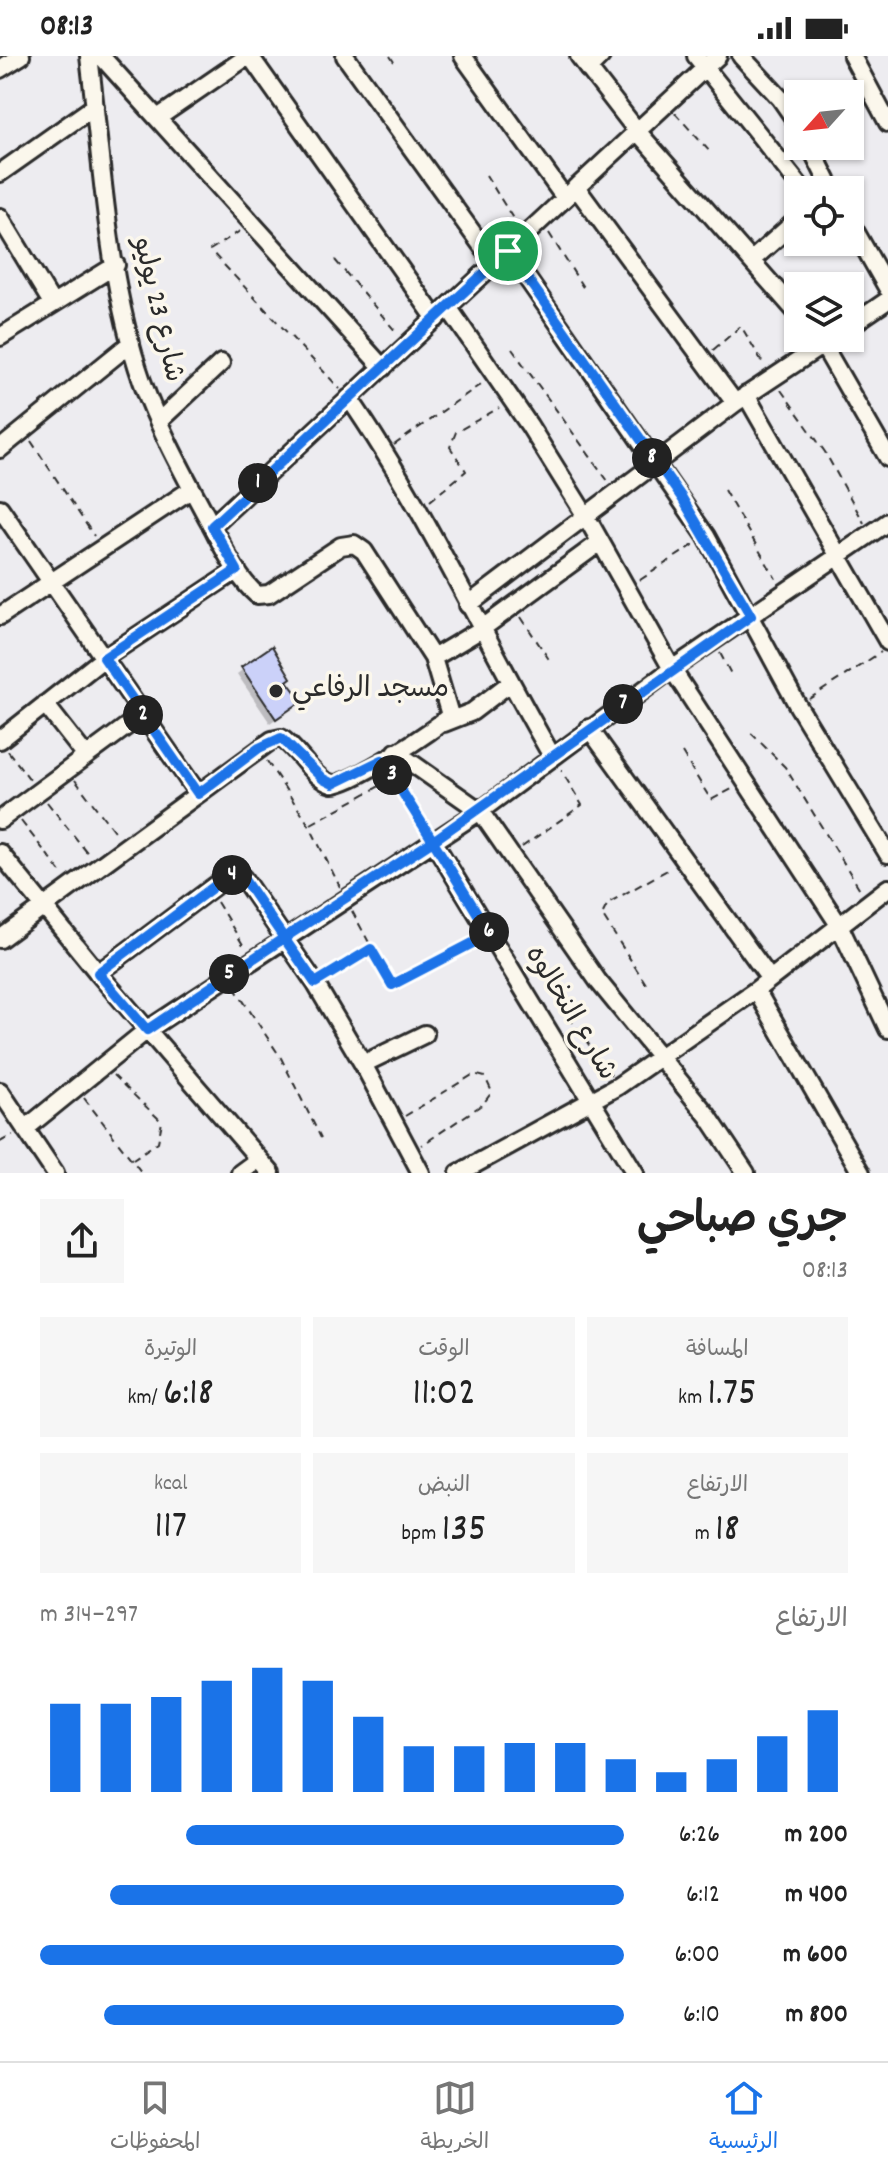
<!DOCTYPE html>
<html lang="ar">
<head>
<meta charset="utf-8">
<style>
  body { margin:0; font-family:Dekko,"Playpen Sans Arabic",sans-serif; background:#f6f6f6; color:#222; direction:rtl; height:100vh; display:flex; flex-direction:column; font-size:30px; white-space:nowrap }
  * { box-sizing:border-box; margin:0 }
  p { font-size:26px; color:#767676 }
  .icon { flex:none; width:44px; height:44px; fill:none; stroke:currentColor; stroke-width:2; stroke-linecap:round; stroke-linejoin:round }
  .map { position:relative; height:1117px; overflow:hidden; direction:ltr }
  .side { display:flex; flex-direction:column; background:#fff; flex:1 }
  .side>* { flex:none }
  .needle { width:52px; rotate:243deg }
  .controls { position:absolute; left:784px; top:24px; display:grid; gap:16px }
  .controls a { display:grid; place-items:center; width:80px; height:80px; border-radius:0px; background:#fff; box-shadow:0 2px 6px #0004; font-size:40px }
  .pin { position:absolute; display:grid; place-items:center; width:68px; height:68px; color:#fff; margin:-34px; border:4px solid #fff; border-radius:50%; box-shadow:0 2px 8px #0007 }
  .km { position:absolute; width:40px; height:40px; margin:-20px; border-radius:50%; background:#222; color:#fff; font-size:22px; line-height:40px; text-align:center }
  .round { display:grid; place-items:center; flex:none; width:84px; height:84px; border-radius:0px; background:#f6f6f6 }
  .summary { display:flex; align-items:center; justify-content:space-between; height:136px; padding:0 40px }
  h1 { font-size:44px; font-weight:600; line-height:60px }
  .stats { display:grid; grid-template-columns:repeat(3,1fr); gap:12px; height:136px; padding:8px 40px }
  .stats div { display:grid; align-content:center; border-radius:0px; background:#f6f6f6; text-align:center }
  .stats b { font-size:40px; font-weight:600 }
  .stats small { font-size:22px; font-weight:400 }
  .stats p { font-size:22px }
  .chart { height:224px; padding:16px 40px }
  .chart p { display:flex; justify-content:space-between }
  .chart svg { width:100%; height:144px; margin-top:8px; stroke:#1a73e8; stroke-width:6 }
  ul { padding:0 40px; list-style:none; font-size:26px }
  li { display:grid; grid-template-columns:128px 96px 1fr; align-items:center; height:60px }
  li i { height:20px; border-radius:10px; background:#1a73e8 }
  .status { display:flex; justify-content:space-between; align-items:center; height:56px; padding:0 40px; background:#fff; direction:ltr }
  .status svg { height:22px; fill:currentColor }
  .tab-bar { display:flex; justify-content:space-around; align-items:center; height:112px; border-top:2px solid #e0e0e0; background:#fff; font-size:22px; color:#767676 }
  .tab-bar a { display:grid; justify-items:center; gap:4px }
  .tab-bar .current { color:#1a73e8 }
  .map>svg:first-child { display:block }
  .shadow { fill:#0003 }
  .building { fill:#cbd1f9; stroke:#2b2b2b; stroke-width:2 }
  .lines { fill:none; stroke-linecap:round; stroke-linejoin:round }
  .minor-casing { stroke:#2b2b2b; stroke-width:22 }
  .path { stroke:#2b2b2b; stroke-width:2; stroke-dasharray:8 6; stroke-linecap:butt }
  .minor { stroke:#fbf7ec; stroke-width:16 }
  .route-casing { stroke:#fff; stroke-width:16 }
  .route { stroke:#1a73e8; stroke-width:10 }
  .poi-dot { fill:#2b2b2b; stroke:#fbf7ec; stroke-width:3 }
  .labels { text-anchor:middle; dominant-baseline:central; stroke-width:7; stroke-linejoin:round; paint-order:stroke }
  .street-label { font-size:28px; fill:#2b2b2b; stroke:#fbf7ec }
  .poi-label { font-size:28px; fill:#2b2b2b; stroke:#fbf7ec; text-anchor:start }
</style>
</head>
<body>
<div class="status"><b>08:13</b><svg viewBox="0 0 49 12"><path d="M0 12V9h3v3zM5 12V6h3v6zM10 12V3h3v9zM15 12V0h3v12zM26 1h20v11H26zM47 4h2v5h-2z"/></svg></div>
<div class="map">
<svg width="888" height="1117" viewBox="0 0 888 1117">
  <rect width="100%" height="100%" fill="#edecf0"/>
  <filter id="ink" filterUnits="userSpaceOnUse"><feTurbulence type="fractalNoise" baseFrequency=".0125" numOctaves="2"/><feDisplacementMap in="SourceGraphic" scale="16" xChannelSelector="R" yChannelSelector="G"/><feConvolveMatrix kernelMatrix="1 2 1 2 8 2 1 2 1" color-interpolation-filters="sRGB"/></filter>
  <g filter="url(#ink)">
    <path class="shadow" d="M271 592 294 650 270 667 237 618Z"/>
    <path class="building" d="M272 590 291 622 287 625 302 645 276 663 241 611Z"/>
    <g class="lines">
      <g class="minor-casing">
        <path id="minor" d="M101 0 383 312
          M250 0 436 263
          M345 0 495 208
          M463 0 565 142
          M579 0 637 75 798 258
          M696 0 803 134
          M741 0 780 42 798 68
          M852 0 888 67
          M0 13 21 0
          M588 13 601 0
          M159 61 248 0
          M810 90 832 134
          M0 117 95 50
          M576 131 735 347
          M0 161 52 247
          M850 166 888 233
          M508 195 706 480 798 650 888 798
          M752 204 798 163
          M448 251 529 369 587 462 672 613 839 869 888 973
          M850 270 888 244
          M0 281 116 209
          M819 282 888 402
          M746 339 888 586
          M349 342C427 455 483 581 552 700
          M159 365 221 307
          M0 393 131 287
          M0 452 198 738
          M212 470 718 0
          M468 549 735 347 833 282
          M0 560 192 433
          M433 602 480 574 599 487
          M45 648 85 699
          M444 667 472 656 510 627
          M589 672 770 923
          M0 684 104 602 237 514
          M396 696 480 755 598 925 708 1060 746 1117
          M0 764 142 659
          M433 785 635 1117
          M0 797 98 917 271 1117
          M0 883 272 684 281 682C298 692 312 723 332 728 347 731 439 672 450 659L433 602 364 495 354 488 341 490 269 538 257 539C235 520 222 488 208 463 184 418 159 373 142 325 107 225 102 105 89 0
          M98 917 228 820 243 822 315 927 363 1008 421 1117
          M756 934 861 1117
          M363 1008 425 978
          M0 1035 55 1117
          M25 1073 147 974 480 755 672 613 888 466
          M240 1117 259 1103
          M459 1117 618 1030 756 934 888 832"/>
      </g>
      <path class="path" d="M390 0 394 6
        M675 57 711 97
        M486 119 517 169
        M240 175 210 194 340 333
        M549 177 584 233
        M335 204 397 277
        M512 293 608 425
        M713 294 741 270 764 309
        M781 334 825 396 864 467
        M31 385 94 480
        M394 389 484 326
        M724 434 776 523
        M430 445 466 415 450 391 456 376 499 352
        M640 524 695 488
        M521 561 550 605
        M720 597 731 618
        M809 643 881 596
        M751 677 785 711 861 835
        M8 695 31 725
        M682 697 711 744 734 732
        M267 705 309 769 340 831
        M391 718 426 774
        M75 724 117 779
        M47 746 90 800
        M21 765 64 820
        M311 768 394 722
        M522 791 582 749 561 714
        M217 846 245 892
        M352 855 392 929 479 884
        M328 919 370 893
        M646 928 602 859 608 847 671 812
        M234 931 281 1002 321 1082
        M560 949 611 1019
        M113 1019 162 1066 158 1086 133 1103
        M84 1042 142 1117
        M405 1060 474 1018 485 1021 492 1036 483 1048 422 1089
        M0 1086 13 1079"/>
      <use href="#minor" class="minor"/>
    </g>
  </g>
  <g class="lines" filter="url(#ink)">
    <g class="route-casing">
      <path id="route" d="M508 195 212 470 237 514 104 602 198 738 259 692 281 682 323 723 333 728 382 704 433 785 284 882 243 822 228 820 98 917 147 974 284 882 315 927 371 893 392 929 490 878 433 785 751 560 682 442 508 195"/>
    </g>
    <use href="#route" class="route"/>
  </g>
  <circle class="poi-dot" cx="276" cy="635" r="8"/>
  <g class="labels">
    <g class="street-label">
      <text transform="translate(156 254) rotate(77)">شارع 23 يوليو</text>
      <text transform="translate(569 958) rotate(59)">شارع النخالوه</text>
    </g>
    <g class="poi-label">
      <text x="292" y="635">مسجد الرفاعي</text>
    </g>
  </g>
</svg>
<div class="controls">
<a><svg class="needle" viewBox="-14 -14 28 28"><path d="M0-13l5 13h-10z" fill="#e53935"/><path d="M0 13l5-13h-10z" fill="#767676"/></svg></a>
<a><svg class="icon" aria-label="locate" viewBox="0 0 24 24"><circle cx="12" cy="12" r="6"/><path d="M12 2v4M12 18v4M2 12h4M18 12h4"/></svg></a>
<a><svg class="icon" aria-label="layers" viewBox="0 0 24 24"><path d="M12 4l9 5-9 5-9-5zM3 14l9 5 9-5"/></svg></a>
</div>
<div class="pin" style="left:508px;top:195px;background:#1e9e55"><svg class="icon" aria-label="arrive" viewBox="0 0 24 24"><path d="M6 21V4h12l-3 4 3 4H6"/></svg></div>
<b class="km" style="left:258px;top:427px">1</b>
<b class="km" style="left:143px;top:659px">2</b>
<b class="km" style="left:392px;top:719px">3</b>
<b class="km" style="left:232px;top:819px">4</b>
<b class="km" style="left:229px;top:918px">5</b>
<b class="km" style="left:489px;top:876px">6</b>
<b class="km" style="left:623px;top:648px">7</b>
<b class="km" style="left:652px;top:402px">8</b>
</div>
<section class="side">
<div class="summary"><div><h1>جري صباحي</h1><p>08:13</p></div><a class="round"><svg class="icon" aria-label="share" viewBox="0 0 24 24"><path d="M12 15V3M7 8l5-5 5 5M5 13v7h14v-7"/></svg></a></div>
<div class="stats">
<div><p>المسافة</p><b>1.75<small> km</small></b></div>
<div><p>الوقت</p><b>11:02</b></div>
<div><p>الوتيرة</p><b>6:18<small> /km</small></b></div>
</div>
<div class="stats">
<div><p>الارتفاع</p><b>18<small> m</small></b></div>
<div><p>النبض</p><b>135<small> bpm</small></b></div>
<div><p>kcal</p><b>117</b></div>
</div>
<div class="chart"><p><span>الارتفاع</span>297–314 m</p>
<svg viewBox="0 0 160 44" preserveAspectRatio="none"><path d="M5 44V17M15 44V17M25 44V15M35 44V10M45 44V6M55 44V10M65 44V21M75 44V30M85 44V30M95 44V29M105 44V29M115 44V34M125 44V38M135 44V34M145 44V27M155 44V19"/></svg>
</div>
<ul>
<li><b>200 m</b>6:26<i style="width:75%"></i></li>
<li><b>400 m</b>6:12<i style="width:88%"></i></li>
<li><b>600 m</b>6:00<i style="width:100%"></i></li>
<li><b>800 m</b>6:10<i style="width:89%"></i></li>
</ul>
</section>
<nav class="tab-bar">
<a class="current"><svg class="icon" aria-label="home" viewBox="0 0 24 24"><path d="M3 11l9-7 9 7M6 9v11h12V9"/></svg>الرئيسية</a>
<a><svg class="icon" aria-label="map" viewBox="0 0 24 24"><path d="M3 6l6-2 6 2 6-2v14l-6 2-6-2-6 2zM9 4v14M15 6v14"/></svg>الخريطة</a>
<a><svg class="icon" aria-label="saved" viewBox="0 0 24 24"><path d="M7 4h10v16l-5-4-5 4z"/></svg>المحفوظات</a>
</nav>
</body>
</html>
